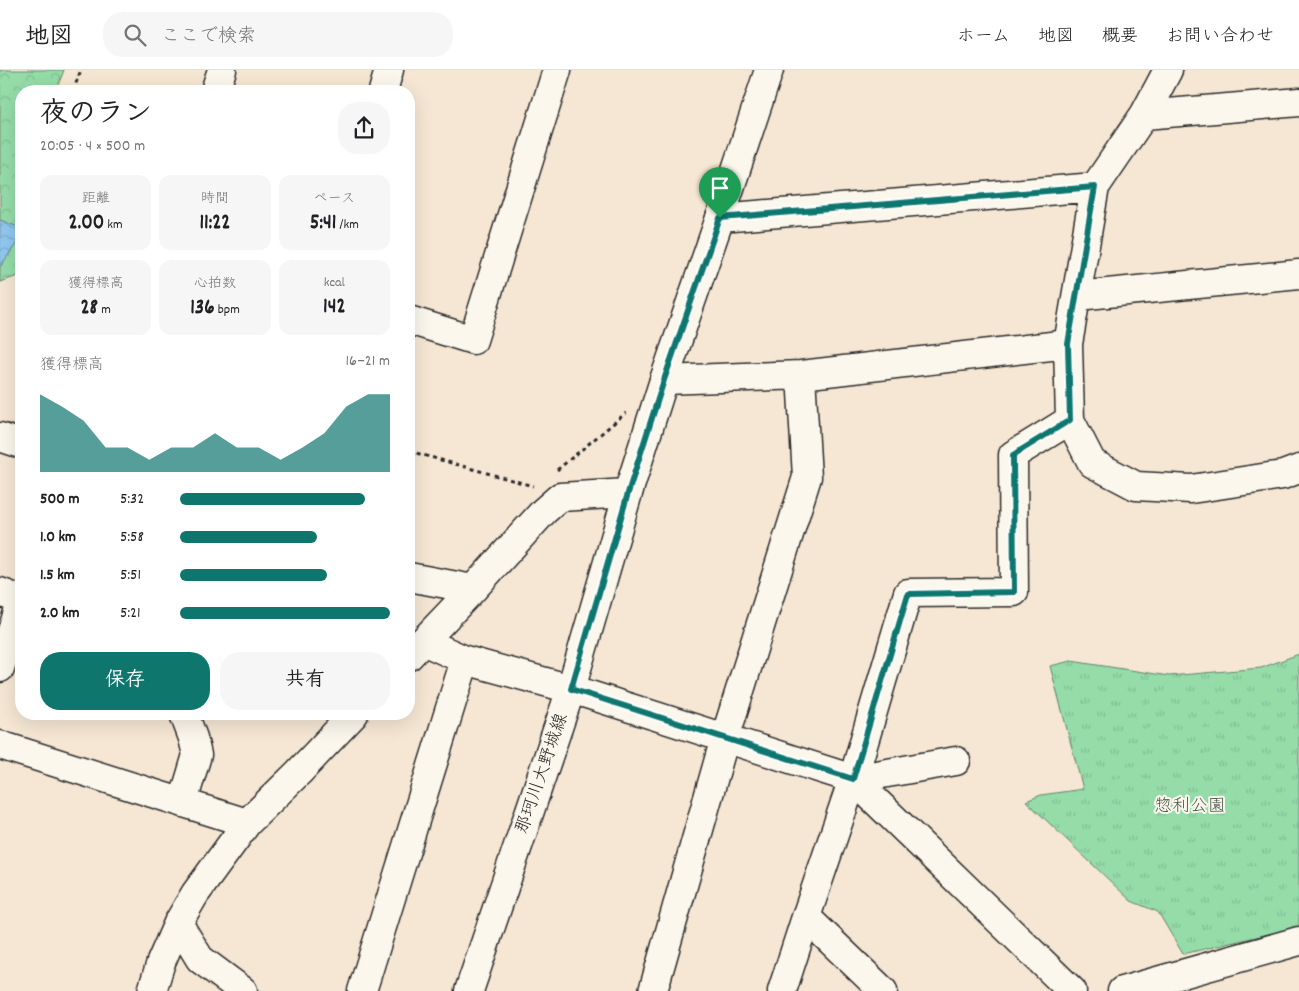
<!DOCTYPE html>
<html lang="ja">
<head>
<meta charset="utf-8">
<style>
  body { margin:0; font-family:Dekko,"Klee One",sans-serif; background:#f6f6f6; color:#202124; height:100vh; display:flex; flex-direction:column; font-size:19px; white-space:nowrap }
  * { box-sizing:border-box; margin:0 }
  p { font-size:16px; color:#757577 }
  .icon { flex:none; width:28px; height:28px; fill:none; stroke:currentColor; stroke-width:2; stroke-linecap:round; stroke-linejoin:round }
  .map { position:relative; flex:1; overflow:hidden }
  .details { position:absolute; left:15px; top:15px; width:400px; height:635px; display:flex; flex-direction:column; background:#fff; border-radius:20px; box-shadow:0 5px 20px #0002 }
  .details>* { flex:none }
  .pin { position:absolute; display:grid; place-items:center; width:42px; height:42px; color:#fff; margin:-51px -21px; border-radius:50% 50% 50% 0; rotate:-45deg; box-shadow:0 0 5px #0007 }
  .pin .icon { rotate:45deg }
  .round { display:grid; place-items:center; flex:none; width:52px; height:52px; border-radius:20px; background:#f6f6f6 }
  .head { display:flex; align-items:center; justify-content:space-between; height:85px; padding:0 25px }
  h1 { font-size:28px; font-weight:800; line-height:38px }
  .figures { display:grid; grid-template-columns:repeat(3,1fr); gap:8px; height:85px; padding:5px 25px }
  .figures div { display:grid; align-content:center; border-radius:12px; background:#f6f6f6; text-align:center }
  .figures b { font-size:21px; font-weight:800 }
  .figures small { font-size:14px; font-weight:400 }
  .figures p { font-size:14px }
  .chart { height:140px; padding:10px 25px }
  .chart p { display:flex; justify-content:space-between }
  .chart svg { width:100%; height:90px; margin-top:5px; fill:#0f766e; opacity:.7 }
  .primary-button { display:flex; gap:10px; margin-top:auto; padding:10px 25px }
  .primary-button a { flex:1; height:58px; border-radius:20px; background:#0f766e; color:#fff; font-size:20px; font-weight:800; line-height:58px; text-align:center }
  .primary-button a+a { background:#f6f6f6; color:#202124 }
  ul { padding:0 25px; list-style:none; font-size:16px }
  li { display:grid; grid-template-columns:80px 60px 1fr; align-items:center; height:38px }
  li i { height:12px; border-radius:6px; background:#0f766e }
  header { display:flex; align-items:center; gap:30px; box-sizing:border-box; height:70px; padding:0 25px; background:#fff; border-bottom:1px solid #e0e0e0 }
  header strong { font-size:24px }
  nav { display:flex; gap:28px; margin-inline-start:auto; font-size:18px }
  .search { width:350px; height:45px; background:#f6f6f6; display:flex; align-items:center; gap:12px; box-sizing:border-box; padding:0 18px; border-radius:20px; color:#757577; font-size:19px }
  .map>svg:first-child { display:block }
  .forest { fill:url(#forest-crowns); stroke:#60846a }
  .park { fill:url(#park-tufts); stroke:#60846a }
  .water { fill:url(#water-waves); stroke:#6889a1 }
  .lines { fill:none; stroke-linecap:round; stroke-linejoin:round }
  .minor-casing { stroke:#2b2b2b; stroke-width:31 }
  .major-casing { stroke:#2b2b2b; stroke-width:31 }
  .path { stroke:#2b2b2b; stroke-width:3; stroke-dasharray:4 4; stroke-linecap:butt }
  .minor { stroke:#fbf7ec; stroke-width:28 }
  .major { stroke:#fbf7ec; stroke-width:28 }
  .route-casing { stroke:#fff; stroke-width:10 }
  .route { stroke:#0f766e; stroke-width:6 }
  .labels { text-anchor:middle; dominant-baseline:central; stroke-width:4; stroke-linejoin:round; paint-order:stroke }
  .street-label { font-size:18px; fill:#2b2b2b; stroke:#fbf7ec }
  .park-label { font-size:18px; fill:#46574a; stroke:#fbf7ec }
</style>
</head>
<body>
<header>
<strong>地図</strong>
<div class="search"><svg class="icon" aria-label="search" viewBox="0 0 24 24"><circle cx="10" cy="10" r="6"/><path d="M15 15l6 6"/></svg>ここで検索</div>
<nav><a>ホーム</a><a>地図</a><a>概要</a><a>お問い合わせ</a></nav>
</header>
<div class="map">
<svg width="1299" height="921" viewBox="0 0 1299 921">
  <defs>
    <pattern id="forest-crowns" width="20" height="18" patternUnits="userSpaceOnUse" patternTransform="scale(1.25)"><rect width="20" height="18" fill="#95dca9"/><path d="M2 6a3 3 0 1 1 6 0M12 15a3 3 0 1 1 6 0" fill="none" stroke="#81bd92"/></pattern>
    <pattern id="park-tufts" width="24" height="20" patternUnits="userSpaceOnUse" patternTransform="scale(1.25)"><rect width="24" height="20" fill="#95dca9"/><path d="M3 7l-1-3M5 7V3M7 7l1-3M15 17l-1-3M17 17v-4M19 17l1-3" fill="none" stroke="#81bd92"/></pattern>
    <pattern id="water-waves" width="16" height="10" patternUnits="userSpaceOnUse" patternTransform="scale(1.25)"><rect width="16" height="10" fill="#91c8f0"/><path d="M0 5q4-4 8 0t8 0" fill="none" stroke="#7dacce"/></pattern>
  </defs>
  <rect width="100%" height="100%" fill="#f6e7d4"/>
  <filter id="ink" filterUnits="userSpaceOnUse"><feTurbulence type="fractalNoise" baseFrequency=".02" numOctaves="2"/><feDisplacementMap in="SourceGraphic" scale="10" xChannelSelector="R" yChannelSelector="G"/><feConvolveMatrix kernelMatrix="1 2 1 2 8 2 1 2 1" color-interpolation-filters="sRGB"/></filter>
  <g filter="url(#ink)">
    <path class="forest" d="M0 0H64L56 21H21V205L0 212V197L18 171V157L0 150Z"/>
    <path class="park" d="M1299 584V857L1183 884 1158 842 1131 831 1026 731 1041 725 1083 719 1050 596 1071 591 1169 606 1261 598Z"/>
    <path class="water" d="M0 150 18 157V171L0 197Z"/>
    <g class="lines">
      <g class="minor-casing">
        <path id="minor" d="M1168 0 1144 45 1095 117 1068 274 1070 350 1092 393 1136 416 1191 419 1283 405 1299 399
          M215 21 222 0
          M383 21 389 0
          M1144 45 1299 32
          M720 148 1095 117
          M1077 226 1299 204
          M409 250 473 270 557 0
          M664 310 801 305 1068 274
          M0 367 21 374
          M409 507 473 519
          M0 522 21 530
          M423 571 465 590 571 619 853 709 1072 921
          M409 586 473 519 544 441 560 427 628 423
          M0 598 21 533
          M0 675 247 753
          M853 709 956 691
          M183 732 197 685 193 668 184 644
          M806 847 883 921
          M178 853 200 889 243 921
          M152 921 161 892 178 853 195 824 247 753 299 702 354 644
          M362 921 465 590
          M653 921 725 668 807 407 801 305
          M782 921 806 847 853 709 908 523 1014 522 1013 385 1070 350
          M1122 921 1299 871"/>
      </g>
      <g class="major-casing">
        <path id="major" d="M469 921 571 619 628 423 664 310 720 148 769 0"/>
      </g>
      <path class="path" d="M73 21 81 0
        M409 381 533 416
        M557 400 626 343"/>
      <use href="#minor" class="minor"/>
      <use href="#major" class="major"/>
    </g>
  </g>
  <g class="lines" filter="url(#ink)">
    <g class="route-casing">
      <path id="route" d="M1095 117 1068 274 1070 350 1013 385 1014 522 908 524 853 709 571 619 628 423 664 310 720 148Z"/>
    </g>
    <use href="#route" class="route"/>
  </g>
  <g class="labels">
    <g class="street-label">
      <text transform="translate(543 704) rotate(-71)">那珂川大野城線</text>
    </g>
    <g class="park-label">
      <text x="1190" y="737">惣利公園</text>
    </g>
  </g>
</svg>
<div class="pin" style="left:720px;top:148px;background:#1e9e55"><svg class="icon" aria-label="arrive" viewBox="0 0 24 24"><path d="M6 21V4h12l-3 4 3 4H6"/></svg></div>
<section class="details">
<div class="head"><div><h1>夜のラン</h1><p>20:05 · 4 × 500 m</p></div><a class="round"><svg class="icon" aria-label="share" viewBox="0 0 24 24"><path d="M12 15V3M7 8l5-5 5 5M5 13v7h14v-7"/></svg></a></div>
<div class="figures">
<div><p>距離</p><b>2.00<small> km</small></b></div>
<div><p>時間</p><b>11:22</b></div>
<div><p>ペース</p><b>5:41<small> /km</small></b></div>
</div>
<div class="figures">
<div><p>獲得標高</p><b>28<small> m</small></b></div>
<div><p>心拍数</p><b>136<small> bpm</small></b></div>
<div><p>kcal</p><b>142</b></div>
</div>
<div class="chart"><p><span>獲得標高</span>16–21 m</p>
<svg viewBox="0 0 160 44" preserveAspectRatio="none"><path d="M0 44V6L10 12L20 19L30 32L40 32L50 38L60 32L70 32L80 25L90 32L100 32L110 38L120 32L130 25L140 12L150 6L160 6V44z"/></svg>
</div>
<ul>
<li><b>500 m</b>5:32<i style="width:88%"></i></li>
<li><b>1.0 km</b>5:58<i style="width:65%"></i></li>
<li><b>1.5 km</b>5:51<i style="width:70%"></i></li>
<li><b>2.0 km</b>5:21<i style="width:100%"></i></li>
</ul>
<div class="primary-button"><a>保存</a><a>共有</a></div>
</section>
</div>
</body>
</html>
